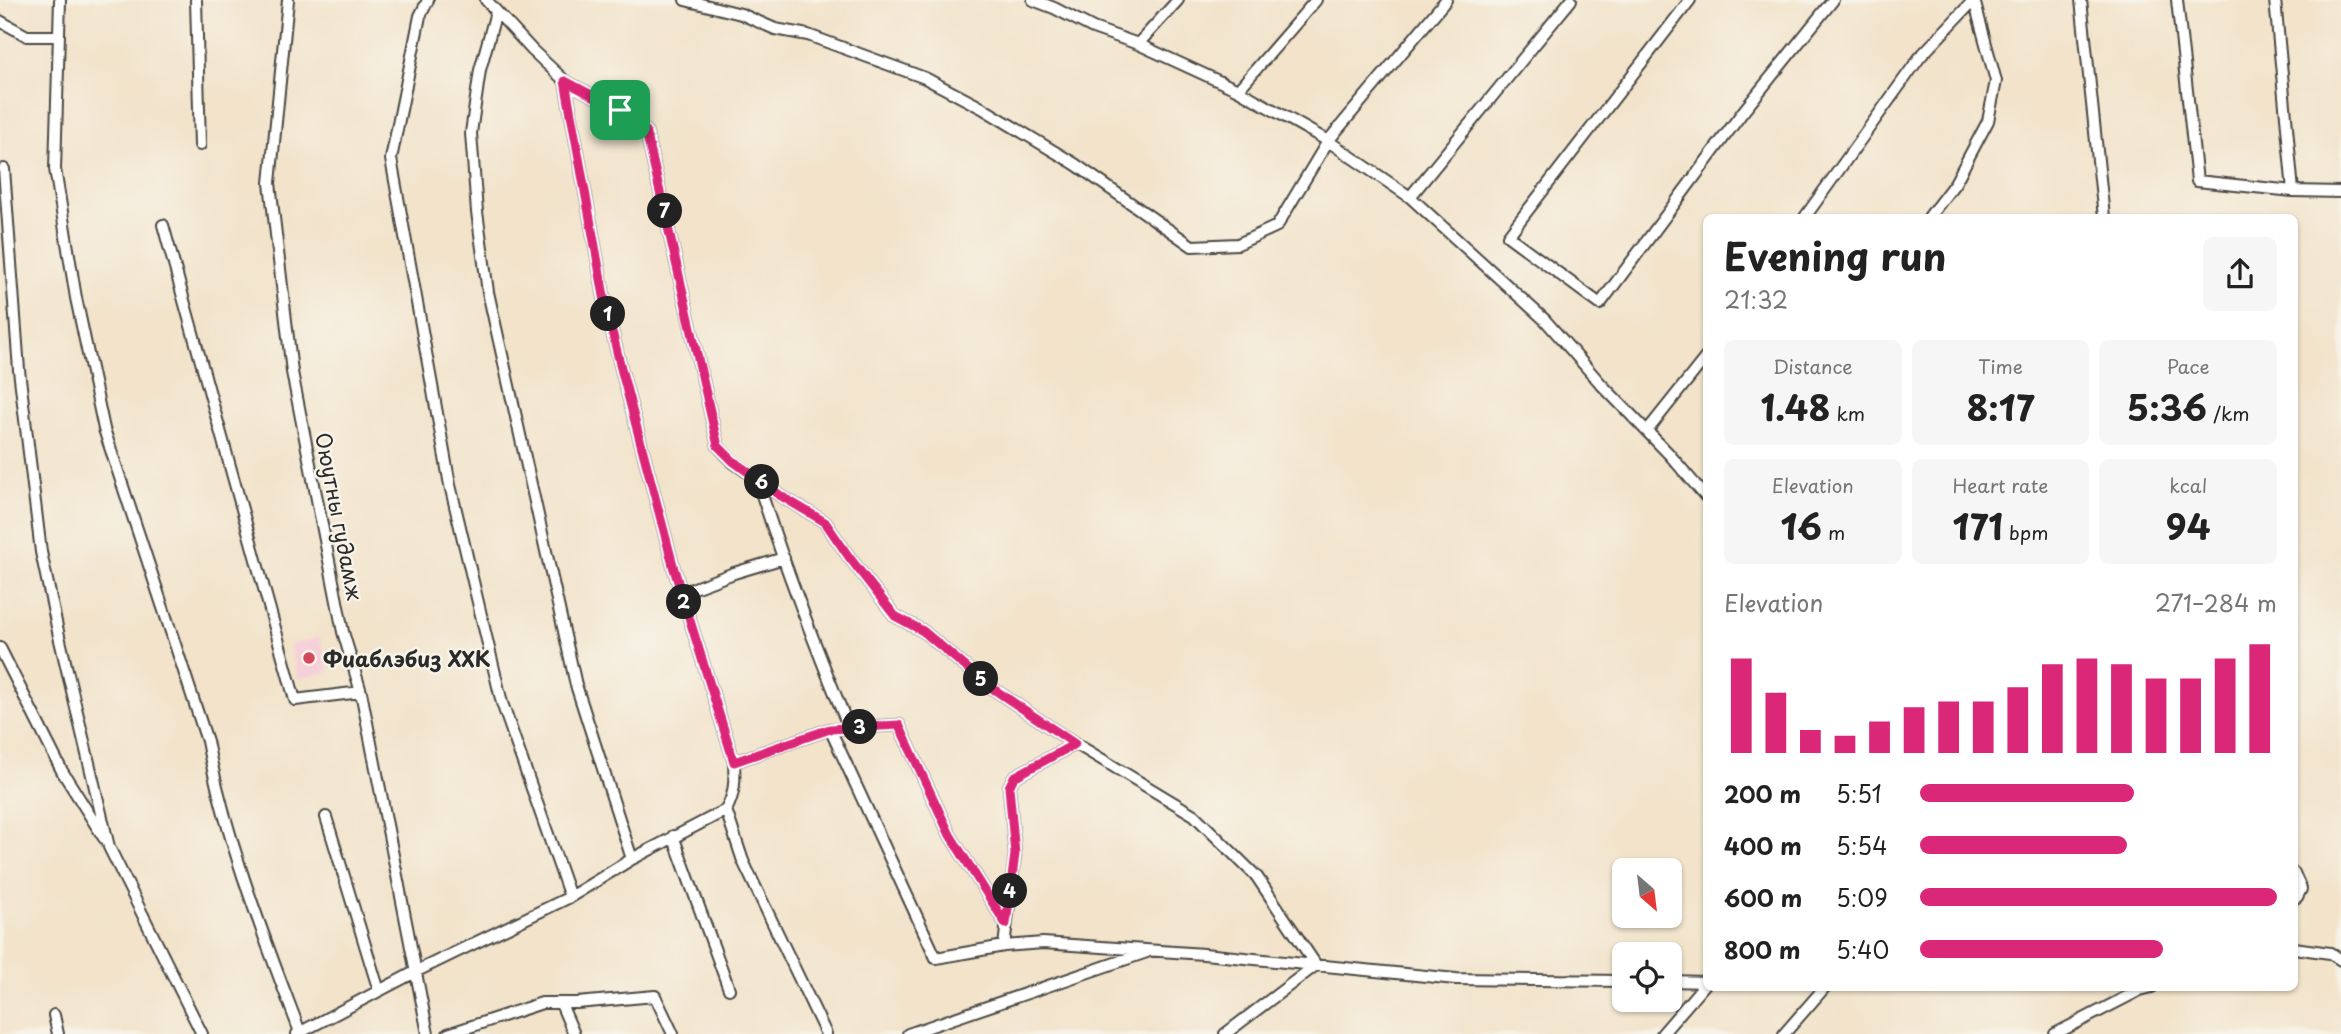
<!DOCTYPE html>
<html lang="en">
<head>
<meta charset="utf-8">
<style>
  body { margin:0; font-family:"Playpen Sans",sans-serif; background:#f6f6f6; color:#222; height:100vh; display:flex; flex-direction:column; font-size:26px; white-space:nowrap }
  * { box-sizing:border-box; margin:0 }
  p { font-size:23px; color:#767676 }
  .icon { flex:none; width:38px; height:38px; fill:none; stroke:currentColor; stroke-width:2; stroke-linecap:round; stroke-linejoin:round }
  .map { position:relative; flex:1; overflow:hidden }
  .panel { position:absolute; left:1703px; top:214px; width:595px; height:777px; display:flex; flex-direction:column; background:#fff; border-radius:10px; box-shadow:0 2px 5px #0004 }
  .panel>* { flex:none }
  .needle { width:46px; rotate:152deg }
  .tools { position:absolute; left:1612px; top:858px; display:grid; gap:14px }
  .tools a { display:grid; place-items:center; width:70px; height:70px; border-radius:10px; background:#fff; box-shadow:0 2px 5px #0004; font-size:35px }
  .pin { position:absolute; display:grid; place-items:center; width:60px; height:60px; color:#fff; margin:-30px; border-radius:14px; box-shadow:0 4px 10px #0006 }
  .km { position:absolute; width:35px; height:35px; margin:-18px; border-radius:50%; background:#222; color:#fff; font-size:19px; line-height:35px; text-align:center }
  .round { display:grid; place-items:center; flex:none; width:74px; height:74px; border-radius:10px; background:#f6f6f6 }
  .headline { display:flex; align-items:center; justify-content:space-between; height:119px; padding:0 21px }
  h1 { font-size:38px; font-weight:700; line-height:52px }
  .stats { display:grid; grid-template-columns:repeat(3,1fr); gap:10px; height:119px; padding:7px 21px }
  .stats div { display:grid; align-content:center; border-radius:10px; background:#f6f6f6; text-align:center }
  .stats b { font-size:35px; font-weight:700 }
  .stats small { font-size:19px; font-weight:400 }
  .stats p { font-size:19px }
  .chart { height:196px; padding:14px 21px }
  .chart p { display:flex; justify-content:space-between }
  .chart svg { width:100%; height:126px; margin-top:7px; stroke:#db2777; stroke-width:6 }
  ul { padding:0 21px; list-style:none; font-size:23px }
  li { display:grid; grid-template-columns:112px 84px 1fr; align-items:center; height:52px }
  li i { height:18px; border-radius:9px; background:#db2777 }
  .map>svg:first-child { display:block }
  .built { fill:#f6cfd9 }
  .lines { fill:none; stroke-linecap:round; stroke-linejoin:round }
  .minor-casing { stroke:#494743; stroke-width:14 }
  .minor { stroke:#fff; stroke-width:10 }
  .route-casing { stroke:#fff; stroke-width:14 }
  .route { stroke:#db2777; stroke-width:9 }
  .poi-dot { fill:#d1495b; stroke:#f7f3e8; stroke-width:2.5 }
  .labels { text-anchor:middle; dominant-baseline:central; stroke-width:5; stroke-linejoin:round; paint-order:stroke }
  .street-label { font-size:21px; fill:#2b2b2b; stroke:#f7f3e8 }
  .poi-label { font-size:21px; font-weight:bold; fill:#2b2b2b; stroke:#f7f3e8; text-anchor:start }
</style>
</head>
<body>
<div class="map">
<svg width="2341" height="1034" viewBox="0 0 2341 1034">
  <rect width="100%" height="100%" fill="#f7f3e8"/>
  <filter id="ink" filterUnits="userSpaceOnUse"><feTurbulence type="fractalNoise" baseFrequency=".0143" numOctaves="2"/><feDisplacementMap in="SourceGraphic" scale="14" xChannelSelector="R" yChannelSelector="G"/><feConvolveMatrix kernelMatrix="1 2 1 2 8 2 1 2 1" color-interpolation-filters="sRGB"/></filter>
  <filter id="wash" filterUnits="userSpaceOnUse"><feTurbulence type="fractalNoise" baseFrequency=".00686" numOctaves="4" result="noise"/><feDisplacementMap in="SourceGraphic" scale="28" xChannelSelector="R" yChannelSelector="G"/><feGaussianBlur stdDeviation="1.57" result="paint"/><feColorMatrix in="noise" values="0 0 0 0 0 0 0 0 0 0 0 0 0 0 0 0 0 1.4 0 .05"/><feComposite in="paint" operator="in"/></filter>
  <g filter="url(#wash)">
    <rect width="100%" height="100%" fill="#f2e3ca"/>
    <path class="built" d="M320 637 329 672 298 679 290 645Z"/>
  </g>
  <g filter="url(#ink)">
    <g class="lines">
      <g class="minor-casing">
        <path id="minor" d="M60 0 55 169 76 298 104 429 207 741C226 841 264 937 300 1032
          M196 0 200 145
          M288 0 270 183 292 372 343 632 361 692 428 1034
          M428 0 420 16 391 159 450 485 502 703 570 897
          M486 0 532 50 565 81 606 307 622 372 674 569 734 762C735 780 735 794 726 810L743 861 826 1034
          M685 0 741 14 775 29 808 35 925 78 982 108 1075 164 1192 246 1238 244 1277 226 1328 141 1446 0
          M1033 0 1054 8 1093 28 1138 44 1238 90 1328 141 1410 197 1545 320 1601 384 1669 454 1706 497
          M1690 0 1508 236 1600 304 1742 113 1833 0
          M2081 0 2104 217
          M2177 0 2197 181 2293 191 2341 192
          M2275 0 2293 191
          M496 12 480 70 471 133 477 212 488 292 576 685 632 859
          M0 21 27 36H59
          M1138 44 1178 0
          M565 81 620 110 646 131 718 446 733 462 781 496 825 522 849 557 895 616 923 631 986 684 1063 736 1194 815 1257 877 1316 965 1225 1034
          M1238 90 1316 0
          M4 169 19 370 41 552 59 636 109 847 202 1034
          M1410 197 1571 0
          M1805 217 1920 57 1974 0
          M1929 217 1955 183 1988 121 1996 81 1974 0
          M163 225 295 700 361 692
          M1647 431 1706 357
          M757 479C783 563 815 646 849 728
          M681 593 734 573 784 558
          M0 648 62 771 104 838
          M830 729 936 958 1004 946 1043 943 1204 954 1456 979 1624 981
          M734 762 830 729 899 725 950 835 1006 924
          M326 817 379 991
          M673 836 729 989
          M2294 873 2301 889 2297 897 2294 898
          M1004 946 1015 854 1009 787 1014 777 1075 744
          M2294 948 2330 953 2341 960
          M1670 981 1706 982
          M561 1004 574 1034
          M54 1015 58 1034
          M297 1034 417 971 570 897 632 859 726 810
          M448 1034 542 1003H577L655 996 673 1034
          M908 1034 1147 952
          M1662 1034 1706 983
          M1784 1034 1825 987
          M2055 1034 2140 990 2152 987"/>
      </g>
      <use href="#minor" class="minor"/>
    </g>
  </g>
  <g class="lines" filter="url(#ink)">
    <g class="route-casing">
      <path id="route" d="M565 81 620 110 646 131 718 446 733 461 781 496 825 522 849 557 895 616 923 631 986 684 1075 744 1014 777 1009 787 1015 854 1006 924 950 835 899 725 830 729 734 762 674 569 622 372 606 307Z"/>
    </g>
    <use href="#route" class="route"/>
  </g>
  <circle class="poi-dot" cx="309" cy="658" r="7"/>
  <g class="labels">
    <g class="street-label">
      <text transform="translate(340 516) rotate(79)">Оюутны гудамж</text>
    </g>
    <g class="poi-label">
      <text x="323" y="658">Фиаблэбиз ХХК</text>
    </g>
  </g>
</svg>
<div class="tools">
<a><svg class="needle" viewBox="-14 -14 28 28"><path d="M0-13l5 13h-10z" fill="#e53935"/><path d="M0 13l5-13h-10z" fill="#767676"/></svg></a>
<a><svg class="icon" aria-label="locate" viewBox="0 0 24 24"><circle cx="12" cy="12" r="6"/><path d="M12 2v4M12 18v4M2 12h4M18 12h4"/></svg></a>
</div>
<div class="pin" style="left:620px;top:110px;background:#1e9e55"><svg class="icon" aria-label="arrive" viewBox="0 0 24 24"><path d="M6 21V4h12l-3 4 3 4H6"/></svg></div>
<b class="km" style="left:608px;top:314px">1</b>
<b class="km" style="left:684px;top:602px">2</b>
<b class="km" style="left:860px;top:727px">3</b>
<b class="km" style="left:1010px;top:891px">4</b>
<b class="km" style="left:981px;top:679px">5</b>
<b class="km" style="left:762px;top:482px">6</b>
<b class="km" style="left:665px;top:211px">7</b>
<section class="panel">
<div class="headline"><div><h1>Evening run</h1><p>21:32</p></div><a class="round"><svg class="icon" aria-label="share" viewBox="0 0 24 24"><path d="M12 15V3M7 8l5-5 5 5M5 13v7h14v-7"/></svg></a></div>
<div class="stats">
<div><p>Distance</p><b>1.48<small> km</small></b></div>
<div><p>Time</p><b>8:17</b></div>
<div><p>Pace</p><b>5:36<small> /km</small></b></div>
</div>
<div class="stats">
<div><p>Elevation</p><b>16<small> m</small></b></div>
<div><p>Heart rate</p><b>171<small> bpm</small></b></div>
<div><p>kcal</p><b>94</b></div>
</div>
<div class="chart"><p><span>Elevation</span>271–284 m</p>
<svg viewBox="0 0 160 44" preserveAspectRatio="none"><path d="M5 44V11M15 44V23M25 44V36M35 44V38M45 44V33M55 44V28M65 44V26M75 44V26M85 44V21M95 44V13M105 44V11M115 44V13M125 44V18M135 44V18M145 44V11M155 44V6"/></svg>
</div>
<ul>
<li><b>200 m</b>5:51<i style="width:60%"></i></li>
<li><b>400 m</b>5:54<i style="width:58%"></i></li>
<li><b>600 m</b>5:09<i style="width:100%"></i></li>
<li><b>800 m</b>5:40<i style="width:68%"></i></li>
</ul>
</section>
</div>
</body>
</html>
